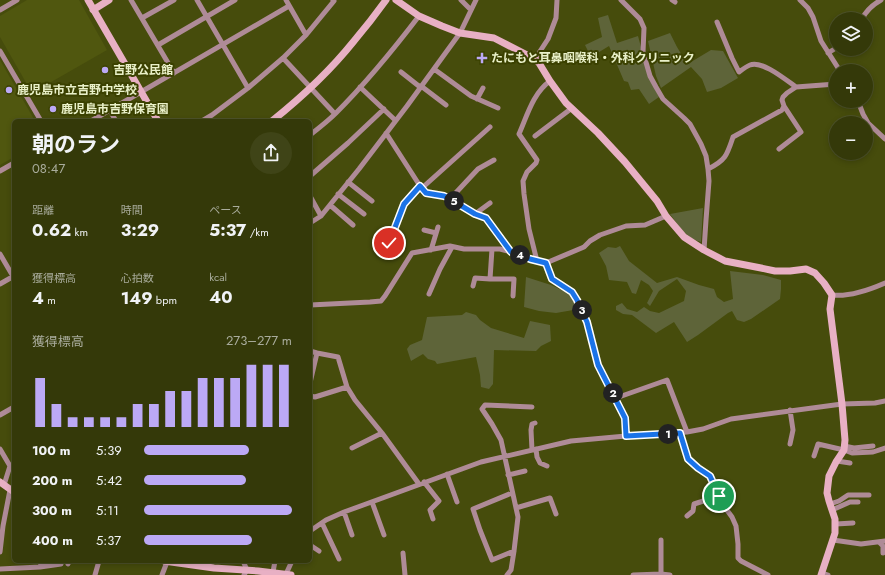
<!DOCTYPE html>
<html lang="ja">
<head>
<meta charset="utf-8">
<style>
  body { margin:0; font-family:Jost,"Noto Sans JP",sans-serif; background:#3f4417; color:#f1f3f6; height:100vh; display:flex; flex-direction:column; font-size:15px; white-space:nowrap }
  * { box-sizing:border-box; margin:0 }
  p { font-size:13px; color:#a9ac9c }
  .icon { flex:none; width:22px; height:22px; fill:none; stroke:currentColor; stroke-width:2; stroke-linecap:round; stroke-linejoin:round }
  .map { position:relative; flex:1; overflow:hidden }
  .panel { position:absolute; left:12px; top:119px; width:300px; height:444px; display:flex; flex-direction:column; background:#343909; border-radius:6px; box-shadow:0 2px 6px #0003,0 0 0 1px #4e532a }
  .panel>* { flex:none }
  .fabs { position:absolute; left:829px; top:12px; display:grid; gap:8px }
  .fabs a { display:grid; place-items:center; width:44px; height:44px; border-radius:50%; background:#343909; box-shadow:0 2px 6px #0003,0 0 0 1px #4e532a; font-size:20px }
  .pin { position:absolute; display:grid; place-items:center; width:34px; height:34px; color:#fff; margin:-17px; border:2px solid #fff; border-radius:50%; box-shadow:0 1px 4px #0007 }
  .km { position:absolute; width:20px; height:20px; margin:-10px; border-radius:50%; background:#222; color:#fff; font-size:11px; line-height:20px; text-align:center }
  .round { display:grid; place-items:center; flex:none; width:42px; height:42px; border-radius:21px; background:#3f4417 }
  .overview { display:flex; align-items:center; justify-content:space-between; height:68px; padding:0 20px }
  h1 { font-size:22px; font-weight:700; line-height:30px }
  .metrics { display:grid; grid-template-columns:repeat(3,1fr); gap:6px; height:68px; padding:4px 20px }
  .metrics div { display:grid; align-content:center }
  .metrics b { font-size:17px; font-weight:700 }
  .metrics small { font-size:11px; font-weight:400 }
  .metrics p { font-size:11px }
  .chart { height:112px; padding:8px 20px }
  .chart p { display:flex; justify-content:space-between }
  .chart svg { width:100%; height:72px; margin-top:4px; stroke:#bca9f5; stroke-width:6 }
  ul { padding:0 20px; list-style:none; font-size:13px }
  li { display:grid; grid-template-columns:64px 48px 1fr; align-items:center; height:30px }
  li i { height:10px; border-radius:5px; background:#bca9f5 }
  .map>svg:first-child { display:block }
  .built { fill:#50570f }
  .green { fill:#5e6439 }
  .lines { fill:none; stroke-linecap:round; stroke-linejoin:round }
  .street { stroke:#af8b97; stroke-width:5 }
  .secondary { stroke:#e8b0c4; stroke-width:7 }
  .route-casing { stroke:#fff; stroke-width:8 }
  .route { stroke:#1a73e8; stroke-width:5 }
  .poi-dot { fill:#bca9f5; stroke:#3b4100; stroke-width:1.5 }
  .labels { text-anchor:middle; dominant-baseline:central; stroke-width:4; stroke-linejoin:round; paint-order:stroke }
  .poi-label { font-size:12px; font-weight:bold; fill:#eaf1c9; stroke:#3b4100; text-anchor:start }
</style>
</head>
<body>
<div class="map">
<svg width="885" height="575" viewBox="0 0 885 575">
  <rect width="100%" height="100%" fill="#464c0c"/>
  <path class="built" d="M27 0H79L107 50 32 93 0 37V16Z
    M0 60 35 121H14V157L0 165Z"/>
  <path class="green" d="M608 15 617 43 638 36 649 77 659 97 649 104 639 89 631 90 628 82 624 81 609 46 591 57 585 45 602 37 598 18Z
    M670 33 677 47 683 57 691 62 711 50 723 51 738 78 721 88 707 92 702 79 691 67 661 88 656 76 648 41Z
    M703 208 701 242C686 238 679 226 670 214Z
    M620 246 629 261 657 283 677 277 699 285 714 289 717 297 724 302 733 299 730 271 763 275 781 280V289L780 299 751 319 744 322 737 320 732 311 728 313 698 335 687 342 674 322 656 333 632 315 623 314 616 310V306L622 303 627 309 637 312 644 307 650 311 659 313 684 301 686 291 677 279 659 291 650 306 647 303 653 291 649 285 641 280 636 294 632 293 627 282 609 280 606 266 599 253 608 247 616 248Z
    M526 277 551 285 570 294 579 309 556 313 539 311 524 307Z
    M466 312 476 315 480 320 491 328 524 338 530 321 550 325 551 341 541 346 536 351 494 350 493 384 489 389 481 387 480 375 476 357 437 364 435 361 428 359 423 354 411 361 407 349 410 345 422 340 427 317 462 315Z"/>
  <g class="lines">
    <path class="street" d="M131 0 174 73
      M197 0 248 88
      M286 0 306 35
      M461 0 471 10
      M621 0 640 19 644 28 643 52 650 76 656 87 663 99 684 118 690 124 701 144 706 156 708 169 709 181 706 220 704 250
      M672 0 675 2
      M800 0 808 8 813 17 821 41 840 71
      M0 10 17 0
      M142 18 174 0
      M862 19C866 11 872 5 881 0
      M717 22 732 58 739 72C743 69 747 66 750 65 762 60 786 80 796 87
      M158 45 235 0
      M0 51 41 121
      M828 53 836 48
      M283 58 335 114
      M535 59 548 39 556 18 557 0
      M434 69 471 96 498 108
      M401 72 420 87
      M421 86 446 105
      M360 87 395 120
      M477 99 483 88
      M858 101 863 114 868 123 885 139
      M110 111 116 121
      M91 121 289 6
      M202 121 212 115 248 88 283 58 306 35 334 1 333 0
      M386 133 420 186 404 204 389 243
      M310 135C319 128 328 121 336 113 366 83 393 50 419 16
      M535 136 572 108
      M779 149 801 132 784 106
      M708 169C726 160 727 155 733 137L782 110 784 106 782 100 783 97 787 93 796 87 836 84
      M0 171 14 163
      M310 176 348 143 384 109
      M348 182 372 201
      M420 186 426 193 444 196 450 199 475 214 482 216 486 218 511 252
      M422 188 490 127
      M338 194 364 214
      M310 196 321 216
      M450 199 478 169 494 160
      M330 205 353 225
      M475 214 490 203
      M310 223 321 216 359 169 407 106 460 33 476 0
      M424 230 436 233
      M431 250 438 227
      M0 254 14 278
      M537 261 529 229 524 194 523 181 527 172 536 163 537 160 519 134C527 116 533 93 550 81
      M546 263 552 279 572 292 577 300 587 322 598 365 616 398 625 418 626 436
      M490 279H514L513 296
      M0 284 14 276
      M473 286 475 278 490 279 492 249
      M429 294 440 269 452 247
      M832 295C849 297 869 290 885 283
      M310 305 370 302 381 301 385 296 412 253 450 246 464 249H500L511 252 530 259 546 263 584 247 590 241 600 235 626 226 645 225 666 216
      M310 351 317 353 338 357 347 387 355 400 382 433 419 484
      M310 383 317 353
      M310 396 315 397 347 387
      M616 398 667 380 687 432
      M0 415 14 407
      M680 433 688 459 697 468 710 476 721 502 732 517 736 526 738 544V558L741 561 768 575
      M790 444 793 430 790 410
      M844 446 854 448 873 446
      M352 448 382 433
      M0 449 10 466 4 485
      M536 449 537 457 540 463 547 466
      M532 450 531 430 532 424 535 423
      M814 456 818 444 844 450 852 453 873 452 885 448
      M837 461 850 463
      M310 465V467
      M447 474 457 502
      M508 475 525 471
      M424 482 439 501 430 510 433 519
      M512 493 473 509 480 530 492 560 514 551
      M372 502 384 535
      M830 504 839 501 848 495H869
      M516 508 550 498 556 514
      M832 510 850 502H858
      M344 512 352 535
      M687 516 693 511 694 504 719 496
      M322 523 339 559
      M836 524 853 523
      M310 531 326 520 344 512 481 462 571 441 626 436 687 432 703 429 731 419 842 404 875 403 885 401
      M833 540 861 544 885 541
      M879 542 883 546V553
      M310 545 319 551
      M0 552 3 526 10 490
      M403 553 405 575
      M243 561 247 570 244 575
      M68 564 69 561
      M40 567 61 564
      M0 569 40 567 42 561
      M273 572 275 561
      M822 573 828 575
      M286 574 292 561
      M661 574 670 575
      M95 575 99 561
      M162 575 167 562
      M507 575 511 570 514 551 518 517 501 440 492 424 482 409 485 405 532 407
      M633 575 661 574V540"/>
    <path class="secondary" d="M88 0 158 121
      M396 0 419 16 442 26 460 33 494 38 535 59 539 63 550 81 566 103 598 133 625 162 657 201 666 216 684 237 704 250 725 261 761 268 775 271H790L806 269 815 273 824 283 832 295 830 309 842 404 845 440 844 450 836 462 829 476 827 493 829 501 835 519V533L821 575
      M93 10 109 0
      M272 121C302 97 330 71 354 41 365 28 376 14 386 0
      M0 482 14 492
      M164 561 214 568 258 571 291 575"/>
  </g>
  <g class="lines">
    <g class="route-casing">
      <path id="route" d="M389 243 404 204 420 186 426 193 444 196 450 199 475 214 486 218 511 252 530 259 546 263 552 279 572 292 577 300 587 322 598 365 625 418 626 436 680 433 688 459 698 468 710 476 719 496"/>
    </g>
    <use href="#route" class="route"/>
  </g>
  <g class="poi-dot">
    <path d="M480 52h4v4h4v4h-4v4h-4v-4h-4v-4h4z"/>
    <circle cx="105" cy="70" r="4"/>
    <circle cx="9" cy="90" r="4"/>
    <circle cx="53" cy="109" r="4"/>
  </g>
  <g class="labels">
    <g class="poi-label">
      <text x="491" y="58">たにもと耳鼻咽喉科・外科クリニック</text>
      <text x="113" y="70">吉野公民館</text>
      <text x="17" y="90">鹿児島市立吉野中学校</text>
      <text x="61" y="109">鹿児島市吉野保育園</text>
    </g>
  </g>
</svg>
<div class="fabs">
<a><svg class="icon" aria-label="layers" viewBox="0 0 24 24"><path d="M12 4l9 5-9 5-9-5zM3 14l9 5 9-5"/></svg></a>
<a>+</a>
<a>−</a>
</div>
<div class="pin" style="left:719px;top:496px;background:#1e9e55"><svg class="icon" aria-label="arrive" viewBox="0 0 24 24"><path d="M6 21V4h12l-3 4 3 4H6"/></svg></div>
<div class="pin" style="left:389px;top:243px;background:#d93025"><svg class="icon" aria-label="check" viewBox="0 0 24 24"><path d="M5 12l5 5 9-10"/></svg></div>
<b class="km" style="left:668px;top:434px">1</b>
<b class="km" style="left:613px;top:393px">2</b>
<b class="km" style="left:582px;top:310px">3</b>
<b class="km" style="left:520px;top:255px">4</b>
<b class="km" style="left:454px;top:201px">5</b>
<section class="panel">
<div class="overview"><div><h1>朝のラン</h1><p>08:47</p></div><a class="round"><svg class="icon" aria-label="share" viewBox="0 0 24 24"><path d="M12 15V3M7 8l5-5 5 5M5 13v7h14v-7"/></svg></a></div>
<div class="metrics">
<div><p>距離</p><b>0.62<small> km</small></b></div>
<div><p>時間</p><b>3:29</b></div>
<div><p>ペース</p><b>5:37<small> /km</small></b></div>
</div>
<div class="metrics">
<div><p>獲得標高</p><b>4<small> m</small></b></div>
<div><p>心拍数</p><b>149<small> bpm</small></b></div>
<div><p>kcal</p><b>40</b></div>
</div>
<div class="chart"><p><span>獲得標高</span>273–277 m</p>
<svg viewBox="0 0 160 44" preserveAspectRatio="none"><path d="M5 44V14M15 44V30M25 44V38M35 44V38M45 44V38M55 44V38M65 44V30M75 44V30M85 44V22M95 44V22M105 44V14M115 44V14M125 44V14M135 44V6M145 44V6M155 44V6"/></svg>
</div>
<ul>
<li><b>100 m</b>5:39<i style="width:71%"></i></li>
<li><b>200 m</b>5:42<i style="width:69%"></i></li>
<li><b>300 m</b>5:11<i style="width:100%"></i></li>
<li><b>400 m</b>5:37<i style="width:73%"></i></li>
</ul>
</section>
</div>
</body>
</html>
